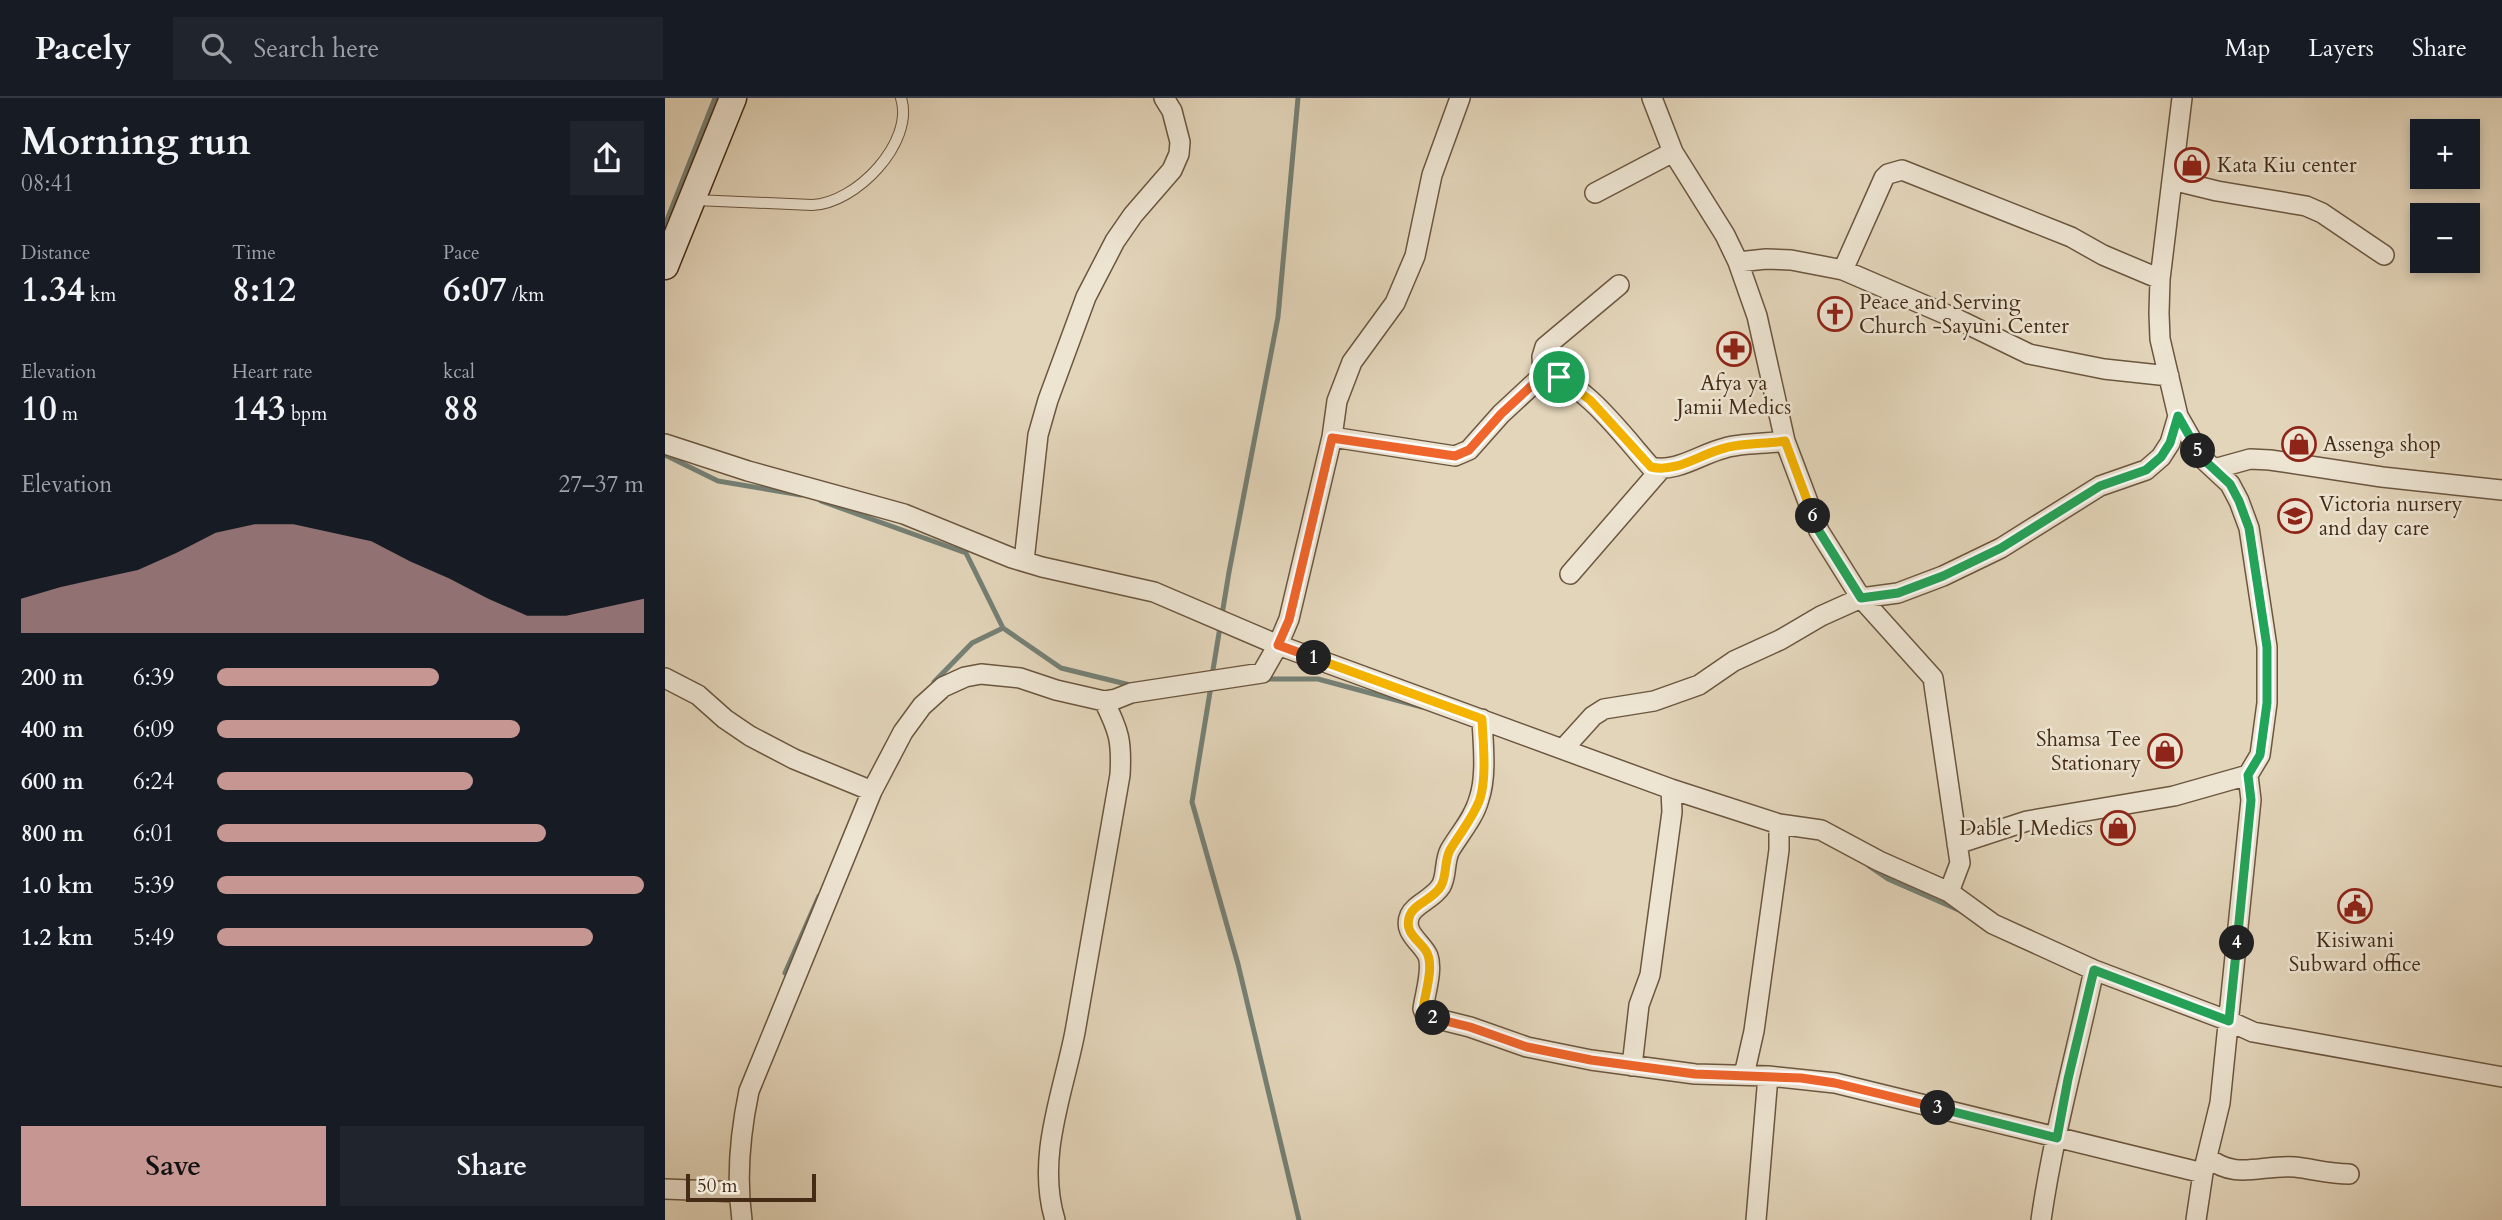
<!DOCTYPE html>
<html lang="en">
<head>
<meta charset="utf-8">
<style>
  body { margin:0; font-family:Cardo,serif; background:#20242c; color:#f1f3f6; height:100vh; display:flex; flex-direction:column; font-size:26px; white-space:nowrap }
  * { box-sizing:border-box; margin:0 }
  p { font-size:23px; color:#9ea1a6 }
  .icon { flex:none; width:38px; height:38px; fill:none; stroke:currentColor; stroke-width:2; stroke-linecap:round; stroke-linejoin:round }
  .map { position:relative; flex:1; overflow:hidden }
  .details { display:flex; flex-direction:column; background:#171b24; width:665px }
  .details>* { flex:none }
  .fabs { position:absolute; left:1745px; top:21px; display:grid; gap:14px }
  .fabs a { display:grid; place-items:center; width:70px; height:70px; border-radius:0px; background:#171b24; box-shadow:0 4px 10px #0003; font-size:35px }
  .scale { position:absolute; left:21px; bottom:18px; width:130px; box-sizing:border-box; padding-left:7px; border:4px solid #432b16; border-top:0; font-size:19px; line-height:24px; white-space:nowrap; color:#432b16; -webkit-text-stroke:5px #ede4d2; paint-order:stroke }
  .pin { position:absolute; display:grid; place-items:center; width:60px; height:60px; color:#fff; margin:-30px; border:4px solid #fff; border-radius:50%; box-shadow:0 2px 7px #0007 }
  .km { position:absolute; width:35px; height:35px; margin:-18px; border-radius:50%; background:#222; color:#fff; font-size:19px; line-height:35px; text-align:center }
  .round { display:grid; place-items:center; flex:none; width:74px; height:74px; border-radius:0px; background:#20242c }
  .summary { display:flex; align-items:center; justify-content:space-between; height:119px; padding:0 21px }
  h1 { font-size:38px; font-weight:700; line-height:52px }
  .figures { display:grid; grid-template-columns:repeat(3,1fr); gap:10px; height:119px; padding:7px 21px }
  .figures div { display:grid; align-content:center }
  .figures b { font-size:35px; font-weight:700 }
  .figures small { font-size:19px; font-weight:400 }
  .figures p { font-size:19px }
  .chart { height:196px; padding:14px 21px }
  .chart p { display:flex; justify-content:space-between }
  .chart svg { width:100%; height:126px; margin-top:7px; fill:#c59692; opacity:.7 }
  .action { display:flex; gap:14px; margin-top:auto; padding:14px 21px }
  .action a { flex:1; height:80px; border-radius:0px; background:#c59692; color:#111; font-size:28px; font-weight:700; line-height:80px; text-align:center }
  .action a+a { background:#20242c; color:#f1f3f6 }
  ul { padding:0 21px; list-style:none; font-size:23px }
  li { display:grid; grid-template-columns:112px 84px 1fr; align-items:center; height:52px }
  li i { height:18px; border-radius:9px; background:#c59692 }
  header { display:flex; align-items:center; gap:42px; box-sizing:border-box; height:98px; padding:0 35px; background:#171b24; border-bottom:2px solid #363941 }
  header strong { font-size:33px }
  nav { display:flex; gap:38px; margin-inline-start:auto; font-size:24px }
  .search { width:490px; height:63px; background:#20242c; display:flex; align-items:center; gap:18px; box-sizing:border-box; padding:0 24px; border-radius:0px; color:#9ea1a6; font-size:26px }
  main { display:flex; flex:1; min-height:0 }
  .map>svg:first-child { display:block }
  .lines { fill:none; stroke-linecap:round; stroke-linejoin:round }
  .stream { stroke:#758075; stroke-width:5 }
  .lane-casing { stroke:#6b563f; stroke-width:12 }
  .street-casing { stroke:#6b563f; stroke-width:22 }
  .secondary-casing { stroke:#432b16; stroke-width:29 }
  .lane { stroke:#ede4d2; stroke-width:10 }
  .street { stroke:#ede4d2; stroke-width:19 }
  .secondary { stroke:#ede4d2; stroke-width:26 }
  .split-1-casing { stroke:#fff; stroke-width:14 }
  .split-2-casing { stroke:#fff; stroke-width:14 }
  .split-3-casing { stroke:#fff; stroke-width:14 }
  .split-4-casing { stroke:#fff; stroke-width:14 }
  .split-5-casing { stroke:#fff; stroke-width:14 }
  .split-6-casing { stroke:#fff; stroke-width:14 }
  .split-7-casing { stroke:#fff; stroke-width:14 }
  .split-1 { stroke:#f0652b; stroke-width:9 }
  .split-2 { stroke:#f5b400; stroke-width:9 }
  .split-3 { stroke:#f0652b; stroke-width:9 }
  .split-4 { stroke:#22a559; stroke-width:9 }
  .split-5 { stroke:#22a559; stroke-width:9 }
  .split-6 { stroke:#22a559; stroke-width:9 }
  .split-7 { stroke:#f5b400; stroke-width:9 }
  .labels { text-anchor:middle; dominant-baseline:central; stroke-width:5; stroke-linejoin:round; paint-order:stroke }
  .poi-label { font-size:21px; fill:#432b16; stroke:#ede4d2; text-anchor:start }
</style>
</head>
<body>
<header>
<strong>Pacely</strong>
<div class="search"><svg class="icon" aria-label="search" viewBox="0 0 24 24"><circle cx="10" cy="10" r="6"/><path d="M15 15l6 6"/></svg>Search here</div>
<nav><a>Map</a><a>Layers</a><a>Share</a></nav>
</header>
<main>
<section class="details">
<div class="summary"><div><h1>Morning run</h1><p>08:41</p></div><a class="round"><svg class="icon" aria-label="share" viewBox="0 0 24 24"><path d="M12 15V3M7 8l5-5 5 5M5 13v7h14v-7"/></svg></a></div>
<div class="figures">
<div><p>Distance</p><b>1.34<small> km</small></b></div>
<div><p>Time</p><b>8:12</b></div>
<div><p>Pace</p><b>6:07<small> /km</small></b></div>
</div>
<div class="figures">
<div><p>Elevation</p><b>10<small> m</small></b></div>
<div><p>Heart rate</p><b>143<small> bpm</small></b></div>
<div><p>kcal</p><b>88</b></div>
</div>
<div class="chart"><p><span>Elevation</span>27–37 m</p>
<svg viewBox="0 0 160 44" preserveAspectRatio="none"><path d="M0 44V32L10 28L20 25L30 22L40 16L50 9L60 6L70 6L80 9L90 12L100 19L110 25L120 32L130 38L140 38L150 35L160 32V44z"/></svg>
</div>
<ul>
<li><b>200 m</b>6:39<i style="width:52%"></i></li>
<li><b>400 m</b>6:09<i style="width:71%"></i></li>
<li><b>600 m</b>6:24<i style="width:60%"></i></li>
<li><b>800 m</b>6:01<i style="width:77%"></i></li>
<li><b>1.0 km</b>5:39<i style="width:100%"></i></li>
<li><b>1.2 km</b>5:49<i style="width:88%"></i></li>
</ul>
<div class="action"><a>Save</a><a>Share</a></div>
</section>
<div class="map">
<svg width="1837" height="1122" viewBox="0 0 1837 1122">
  <rect width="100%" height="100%" fill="#e3d5ba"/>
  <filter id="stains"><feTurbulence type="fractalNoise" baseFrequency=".00286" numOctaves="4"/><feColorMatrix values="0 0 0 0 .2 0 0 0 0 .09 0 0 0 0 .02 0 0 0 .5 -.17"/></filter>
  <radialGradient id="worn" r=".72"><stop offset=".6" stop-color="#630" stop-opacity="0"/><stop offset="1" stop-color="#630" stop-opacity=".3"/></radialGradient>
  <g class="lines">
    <path class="stream" d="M0 127 50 0
      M0 357 53 383 136 397
      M156 403 301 455 338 530 396 570 465 587V590
      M547 578 564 474 613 219 633 0
      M599 581H653L757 609
      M269 584 307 545 338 530
      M546 588 527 704 573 866 634 1122
      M1204 768 1223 781 1296 813
      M120 875 154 798"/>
    <g class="lane-casing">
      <path id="lane" d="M30 102 147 107C190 106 250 45 236 0"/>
    </g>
    <g class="street-casing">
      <path id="street" d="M987 0 1008 54 1060 137 1073 164 1092 218 1120 343 1154 433 1196 500 1268 580 1295 765 1284 794
        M1507 82 1552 93 1641 108 1657 115 1719 157
        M930 95 1008 54
        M1073 164 1101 161 1126 162 1178 172 1294 222 1364 256 1439 271 1504 278
        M1178 172 1219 80 1223 76 1237 72 1406 139 1438 157 1495 181
        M878 277 877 259 880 249 954 187
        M667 339 790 358 804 352 836 316 878 277C915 277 962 343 986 369 1012 375 1035 356 1060 350 1076 345 1102 346 1120 343
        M0 346 83 373 239 416 347 460 377 469 489 494 613 547 1006 691 1114 726 1156 732 1214 763 1284 794 1328 826 1429 872 1564 923 1588 934 1837 979
        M1549 371 1585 361 1605 362 1717 379 1837 392
        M359 463 373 337 383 302 421 199 450 143 468 117 507 72 514 56 515 44 507 13 499 0
        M905 476 996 371
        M0 580 33 597 60 621 85 638 129 661 207 693
        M439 603 451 601 466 595 597 575 613 547 624 521 667 339 672 303 687 264 730 205 750 158 767 77 795 0
        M817 621C818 645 822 678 814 701 809 720 795 735 785 752 779 763 782 778 776 788 768 801 750 806 745 817 737 835 757 844 763 858 768 872 760 896 758 911L761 918 805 929 862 949 926 962 1030 976 1103 978 1170 985 1538 1075
        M899 650 928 618 939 611 989 603 1034 587 1069 563 1115 542 1156 518 1196 500 1233 495 1278 478 1336 450 1435 388 1481 372 1496 359 1505 345 1513 318
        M1292 746 1362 723 1509 698 1583 677 1595 657 1602 605V549L1584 430 1574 403 1565 386 1537 360 1513 318 1495 241 1494 215 1495 181 1517 0
        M967 968 974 907 985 877 1007 714 1006 691
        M1079 977 1089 933 1114 752V726
        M1542 1059C1571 1083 1597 1066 1630 1069 1648 1071 1665 1076 1684 1076
        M0 1091 74 1094
        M77 1122C71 1079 75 1036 84 993L207 693 238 634 257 608 278 589 300 579 316 576 355 580 391 592 439 603C454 633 457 643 455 677 440 763 425 848 410 934 398 996 371 1059 390 1122
        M1091 1122 1103 978
        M1376 1122C1388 1038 1411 956 1429 872
        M1531 1122 1538 1075 1555 1005 1586 702 1583 677"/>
    </g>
    <g class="secondary-casing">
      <path id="secondary" d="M0 168 68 0"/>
    </g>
    <use href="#lane" class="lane"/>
    <use href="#street" class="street"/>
    <use href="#secondary" class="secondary"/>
  </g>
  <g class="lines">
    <g class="split-1-casing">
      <path id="split-1" d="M649 560 613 547 624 522 667 340 790 358 804 352 836 316 878 277 894 279"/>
    </g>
    <g class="split-2-casing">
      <path id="split-2" d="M649 560 817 621C818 645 822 678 815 701 808 720 795 735 785 752 779 763 782 778 776 788 769 801 749 806 745 817 738 834 753 841 761 853 770 867 760 895 758 911L761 918 768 920"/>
    </g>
    <g class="split-3-casing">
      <path id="split-3" d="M768 920 805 929 862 949 926 962 1030 976 1136 980 1170 985 1273 1010"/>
    </g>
    <g class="split-4-casing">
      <path id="split-4" d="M1273 1010 1392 1040 1403 981 1429 872 1564 923 1572 845"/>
    </g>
    <g class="split-5-casing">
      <path id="split-5" d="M1533 353 1537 360 1565 386 1574 403 1584 430 1602 549V605L1595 657 1583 677 1586 702 1572 845"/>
    </g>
    <g class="split-6-casing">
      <path id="split-6" d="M1148 418 1154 433 1196 500 1233 495 1278 478 1336 450 1435 388 1481 372 1496 359 1505 345 1513 318 1533 353"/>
    </g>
    <g class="split-7-casing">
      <path id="split-7" d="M894 279 925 302 986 369C1012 375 1035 356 1060 350 1076 345 1101 346 1120 343L1148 418"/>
    </g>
    <use href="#split-1" class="split-1"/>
    <use href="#split-2" class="split-2"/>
    <use href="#split-3" class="split-3"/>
    <use href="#split-4" class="split-4"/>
    <use href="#split-5" class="split-5"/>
    <use href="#split-6" class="split-6"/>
    <use href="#split-7" class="split-7"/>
  </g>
  <defs>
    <g id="shop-ring" transform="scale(1.75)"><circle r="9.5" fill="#ede4d2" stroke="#8f2418" stroke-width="1.5"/><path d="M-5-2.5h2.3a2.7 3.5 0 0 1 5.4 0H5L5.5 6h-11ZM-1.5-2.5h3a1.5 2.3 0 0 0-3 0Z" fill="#8f2418"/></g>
    <g id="church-ring" transform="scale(1.75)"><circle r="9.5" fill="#ede4d2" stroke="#8f2418" stroke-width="1.5"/><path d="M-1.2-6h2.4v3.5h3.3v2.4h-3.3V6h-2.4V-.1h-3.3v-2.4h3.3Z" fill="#8f2418"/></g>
    <g id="pharmacy-ring" transform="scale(1.75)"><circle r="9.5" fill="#ede4d2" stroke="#8f2418" stroke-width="1.5"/><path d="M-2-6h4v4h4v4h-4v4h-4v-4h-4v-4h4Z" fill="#8f2418"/></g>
    <g id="school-ring" transform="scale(1.75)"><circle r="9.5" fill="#ede4d2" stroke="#8f2418" stroke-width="1.5"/><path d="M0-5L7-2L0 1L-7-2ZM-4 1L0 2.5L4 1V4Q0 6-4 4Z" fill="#8f2418"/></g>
    <g id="civic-ring" transform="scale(1.75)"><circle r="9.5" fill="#ede4d2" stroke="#8f2418" stroke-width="1.5"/><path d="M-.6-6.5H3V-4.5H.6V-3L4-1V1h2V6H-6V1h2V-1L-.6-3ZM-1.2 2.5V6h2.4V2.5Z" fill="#8f2418"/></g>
  </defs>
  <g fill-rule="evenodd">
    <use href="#shop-ring" x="1527" y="67"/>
    <use href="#church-ring" x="1170" y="216"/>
    <use href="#pharmacy-ring" x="1069" y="251"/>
    <use href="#shop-ring" x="1634" y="346"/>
    <use href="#school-ring" x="1630" y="418"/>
    <use href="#shop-ring" x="1500" y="653"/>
    <use href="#shop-ring" x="1453" y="730"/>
    <use href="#civic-ring" x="1690" y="808"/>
  </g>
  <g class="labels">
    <g class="poi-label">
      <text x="1552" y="67">Kata Kiu center</text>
      <text x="1194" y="204">Peace and Serving<tspan x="1194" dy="24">Church -Sayuni Center</tspan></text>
      <text x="1069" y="285" text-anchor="middle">Afya ya<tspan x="1069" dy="24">Jamii Medics</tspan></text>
      <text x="1658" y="346">Assenga shop</text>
      <text x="1654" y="406">Victoria nursery<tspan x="1654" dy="24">and day care</tspan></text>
      <text x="1476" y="641" text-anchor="end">Shamsa Tee<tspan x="1476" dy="24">Stationary</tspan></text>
      <text x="1428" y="730" text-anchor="end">Dable J Medics</text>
      <text x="1690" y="842" text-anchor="middle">Kisiwani<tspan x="1690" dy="24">Subward office</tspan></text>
    </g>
  </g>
  <rect width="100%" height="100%" filter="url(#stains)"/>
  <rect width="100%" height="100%" fill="url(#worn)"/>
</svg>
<div class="fabs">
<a>+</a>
<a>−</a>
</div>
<div class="scale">50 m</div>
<div class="pin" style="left:894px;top:279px;background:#1e9e55"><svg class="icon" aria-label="arrive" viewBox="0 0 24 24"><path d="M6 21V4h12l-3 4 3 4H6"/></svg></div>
<b class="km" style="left:649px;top:560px">1</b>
<b class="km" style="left:768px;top:920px">2</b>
<b class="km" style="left:1273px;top:1010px">3</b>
<b class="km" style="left:1572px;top:845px">4</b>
<b class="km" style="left:1533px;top:353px">5</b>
<b class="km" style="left:1148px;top:418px">6</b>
</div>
</main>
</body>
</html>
